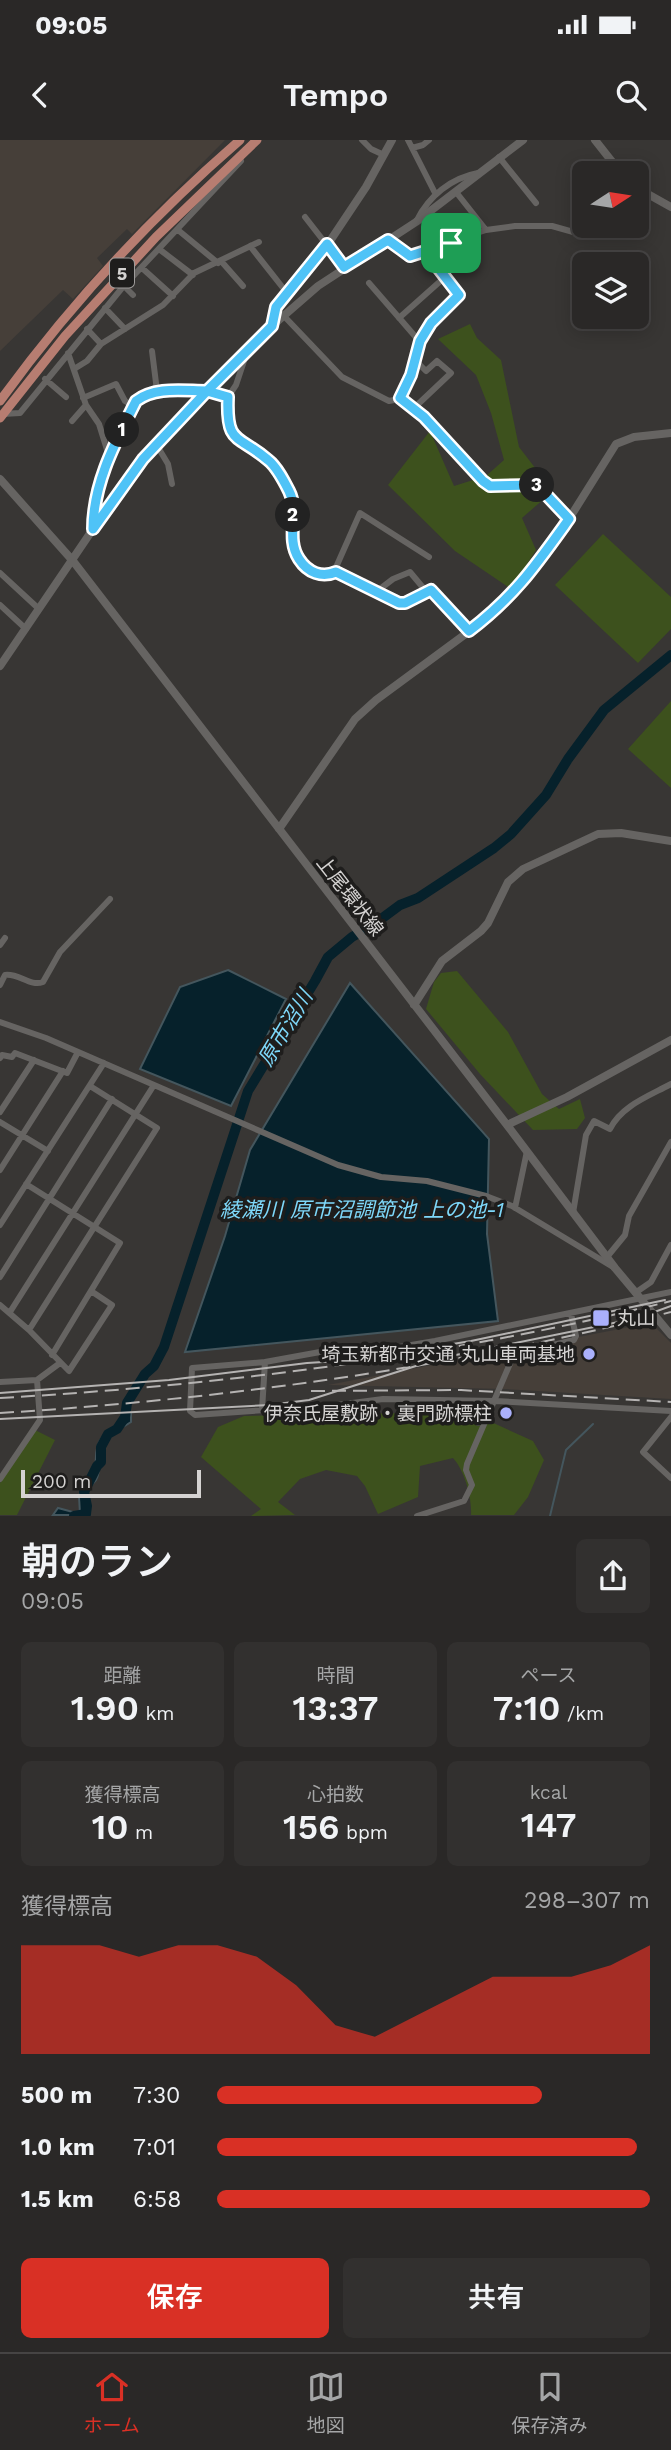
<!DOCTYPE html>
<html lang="ja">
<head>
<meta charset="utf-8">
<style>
  body { margin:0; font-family:"Work Sans","Noto Sans JP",sans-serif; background:#32302f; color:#f1f3f6; height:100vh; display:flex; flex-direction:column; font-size:26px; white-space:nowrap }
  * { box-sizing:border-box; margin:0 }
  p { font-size:23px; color:#a5a6a7 }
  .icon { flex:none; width:38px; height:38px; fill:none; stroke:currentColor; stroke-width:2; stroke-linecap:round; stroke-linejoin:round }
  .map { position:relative; height:1376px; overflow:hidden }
  .sheet { display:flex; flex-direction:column; background:#2a2827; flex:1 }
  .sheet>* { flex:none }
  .needle { width:46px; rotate:78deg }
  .controls { position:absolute; left:572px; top:21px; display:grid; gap:14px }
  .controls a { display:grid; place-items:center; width:77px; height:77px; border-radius:10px; background:#2a2827; box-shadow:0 4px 18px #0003,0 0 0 2px #464444; font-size:35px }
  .scale { position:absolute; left:21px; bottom:18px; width:180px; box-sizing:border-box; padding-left:7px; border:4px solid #d5d3d2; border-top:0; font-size:19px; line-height:24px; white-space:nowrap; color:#d5d3d2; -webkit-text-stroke:5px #1e1d1c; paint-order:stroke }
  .pin { position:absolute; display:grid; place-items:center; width:60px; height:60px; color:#fff; margin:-30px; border-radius:14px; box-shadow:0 4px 10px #0006 }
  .km { position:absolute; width:35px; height:35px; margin:-18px; border-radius:50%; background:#222; color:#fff; font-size:19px; line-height:35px; text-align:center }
  .round { display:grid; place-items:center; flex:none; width:74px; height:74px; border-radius:10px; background:#32302f }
  .headline { display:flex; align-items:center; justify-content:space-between; height:119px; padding:0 21px }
  h1 { font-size:38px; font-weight:600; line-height:52px }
  .figures { display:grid; grid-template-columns:repeat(3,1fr); gap:10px; height:119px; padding:7px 21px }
  .figures div { display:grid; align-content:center; border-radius:10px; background:#32302f; text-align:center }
  .figures b { font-size:35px; font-weight:600 }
  .figures small { font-size:19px; font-weight:400 }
  .figures p { font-size:19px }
  .chart { height:196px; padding:14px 21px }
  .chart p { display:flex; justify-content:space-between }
  .chart svg { width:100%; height:126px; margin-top:7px; fill:#d93025; opacity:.7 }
  .action { display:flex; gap:14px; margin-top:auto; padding:14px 21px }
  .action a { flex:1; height:80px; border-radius:10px; background:#d93025; color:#fff; font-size:28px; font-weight:600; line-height:80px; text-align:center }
  .action a+a { background:#32302f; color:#f1f3f6 }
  ul { padding:0 21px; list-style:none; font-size:23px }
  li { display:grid; grid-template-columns:112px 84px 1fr; align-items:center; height:52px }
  li i { height:18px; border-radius:9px; background:#d93025 }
  .status { display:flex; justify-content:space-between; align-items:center; height:49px; padding:0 35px; background:#2a2827; direction:ltr }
  .status svg { height:19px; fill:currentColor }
  header { display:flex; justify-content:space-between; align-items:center; height:91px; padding:0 21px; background:#2a2827; font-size:32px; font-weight:600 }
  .menu { display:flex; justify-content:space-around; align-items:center; height:98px; border-top:2px solid #464444; background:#2a2827; font-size:19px; color:#a5a6a7 }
  .menu a { display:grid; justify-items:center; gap:4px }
  .menu .selected { color:#d93025 }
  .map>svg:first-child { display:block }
  .built { fill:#463f39 }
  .green { fill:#3d511d }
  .water { fill:#06212b; stroke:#44565d; stroke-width:2 }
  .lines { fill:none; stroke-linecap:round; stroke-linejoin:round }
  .stream { stroke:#44565d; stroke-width:2 }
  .river { stroke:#06212b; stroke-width:10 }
  .street { stroke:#666462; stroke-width:6 }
  .secondary { stroke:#666462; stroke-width:8 }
  .primary { stroke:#b77d71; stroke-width:9 }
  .tram { stroke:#b5b3b2; stroke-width:2 }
  .rail { stroke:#b5b3b2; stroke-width:2; stroke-dasharray:14 7; stroke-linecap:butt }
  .route-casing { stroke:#fff; stroke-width:14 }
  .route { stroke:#4fc3f7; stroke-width:9 }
  .poi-dot { fill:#aab0fc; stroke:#1e1d1c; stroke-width:2.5 }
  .labels { text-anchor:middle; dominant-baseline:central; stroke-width:7; stroke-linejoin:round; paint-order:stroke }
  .shield { fill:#1e1d1c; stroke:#9e9c9b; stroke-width:2 }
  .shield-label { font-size:18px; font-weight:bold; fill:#d5d3d2 }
  .street-label { font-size:19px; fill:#d5d3d2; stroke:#1e1d1c }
  .poi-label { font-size:19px; fill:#d5d3d2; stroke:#1e1d1c; text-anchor:end }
  .water-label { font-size:21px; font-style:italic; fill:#7ed8fa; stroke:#1e1d1c }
</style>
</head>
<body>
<div class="status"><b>09:05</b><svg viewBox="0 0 49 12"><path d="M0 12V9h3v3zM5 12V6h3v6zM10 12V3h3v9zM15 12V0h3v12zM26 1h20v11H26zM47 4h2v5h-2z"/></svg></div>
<header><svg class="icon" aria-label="back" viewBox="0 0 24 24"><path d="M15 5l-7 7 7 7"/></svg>Tempo<svg class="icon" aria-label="search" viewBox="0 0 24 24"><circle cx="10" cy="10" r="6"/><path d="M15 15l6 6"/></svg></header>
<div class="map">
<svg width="671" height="1376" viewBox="0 0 671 1376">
  <rect width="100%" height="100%" fill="#383634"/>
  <path class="built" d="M0 0H225L132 94 127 89 97 118 103 126 73 159 63 150 0 211Z
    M651 1183 671 1203V1259L505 1249 328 1245Z"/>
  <path class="green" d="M470 184 477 198 501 220 519 307 553 351 522 378 536 410 511 449 455 411 388 345 430 291 454 346 486 336 504 320 491 273 476 235 438 199Z
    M603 394 671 457V489L638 523 555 445Z
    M671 561V648L628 609Z
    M457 831 508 892 542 954 559 969 580 959 585 978 577 989 533 990 480 934 426 869 434 842 441 833Z
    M469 1272 533 1301 544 1320 528 1357 514 1375H471C472 1358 465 1331 453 1318L420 1326 418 1357 378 1374 365 1346 357 1336 326 1330 300 1339 278 1362 295 1375 251 1376 261 1369 201 1317 218 1287 244 1276Z
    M33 1289 55 1300 17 1375H0V1343Z"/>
  <path class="water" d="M228 830 286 859 231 966 140 929 180 847Z
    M350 843 489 999 487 1094 498 1181 185 1212 225 1096 250 1010Z
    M128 1266 131 1274V1282L102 1300C98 1313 102 1331 96 1340 92 1346 83 1350 83 1359 83 1365 88 1369 87 1375H53L58 1368 80 1374 79 1356 84 1342 96 1326C94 1299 103 1294 125 1280L124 1268Z"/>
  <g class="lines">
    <path class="stream" d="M550 1376 566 1310 593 1284"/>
    <path class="river" d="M74 1376 86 1374 87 1366 84 1352 97 1326 101 1322V1307L108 1294 117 1289 125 1277 127 1263 145 1234 154 1226 164 1207 248 951 315 841 328 817 352 797 373 785 400 765 418 758 494 708 511 694 546 655 568 619 604 570 671 515"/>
    <path class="street" d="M362 0 371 9 384 15
      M408 0 435 53
      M412 8 423 5 429 0
      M499 17 536 63
      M456 52 486 90 515 86H552L591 97 607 86
      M637 64 649 56
      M305 77 344 127
      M417 80C429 56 451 38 478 33
      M178 90 218 123
      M388 100 410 116 451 103
      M250 106 287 153
      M159 109 193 135
      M425 112 461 157
      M221 121 243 146
      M435 124C454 100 457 99 486 90
      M142 128 173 156
      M369 143 420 202
      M124 146 133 155
      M105 168 125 189
      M283 175 342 237 389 261 399 259 424 277 483 341 490 346 537 345 569 379
      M399 178 445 137
      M272 186 276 167 328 104
      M101 204 163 165 194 133 259 102
      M152 211 157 251
      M68 213 86 265 99 284 109 316 102 334 93 388
      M74 229 87 221 101 204 87 189
      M45 239 66 257
      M228 257 236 245 247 212
      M83 258 116 244 125 261 133 266
      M399 259 411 235 420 202 431 183 459 155
      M414 268 451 233 437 221 426 231 415 220
      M3 274 20 273 122 148 241 21
      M72 281 86 265
      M156 304 168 324 172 344
      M109 316 136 261C157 244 203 250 228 257 227 307 238 294 268 319 277 327 284 341 290 351 301 372 285 398 299 419 308 433 322 438 336 432L399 463C411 462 419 451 431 450L469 491
      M0 433 39 469
      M333 434 360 373 429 417
      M376 452 393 439 410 432 425 450
      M0 465 26 489
      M0 805 5 798
      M0 845 5 835C19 833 30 847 43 842L60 812 110 759
      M0 882 46 898 338 1025 381 1037 427 1041 486 1056 512 1066 613 1127
      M0 918 2 915 12 917 15 913 67 933 78 912
      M0 972 34 920
      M0 982 48 1011
      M0 1030 63 931
      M26 1044 120 1103 52 1215
      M515 1068 527 1011
      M573 1073 586 995 594 981 610 989C621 966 649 956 671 944
      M0 1085 104 923
      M607 1117 625 1095 629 1076 671 1002
      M0 1137 112 959
      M635 1153 651 1142 671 1105
      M0 1165 29 1190 69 1231 112 1165 91 1151
      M10 1172 154 945
      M29 1190 157 988 90 946
      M265 1222 192 1228 190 1271 195 1275 337 1265 383 1259 496 1261 671 1271
      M0 1242 37 1240 60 1223
      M262 1270 265 1222 342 1208 382 1210 435 1201 671 1152
      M671 1277 643 1312 671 1338
      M478 1283 486 1261
      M0 1339 40 1280 37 1240
      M417 1376 464 1361 472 1345 466 1330 467 1324 512 1219 520 1213 574 1200 576 1196 571 1174"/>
    <path class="secondary" d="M595 0 621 33
      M637 48 671 67
      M328 104 366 47 392 0
      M0 339 73 421 507 985 615 1128 671 1195
      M0 526 129 336 156 304 272 186 318 146 416 82 523 0
      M279 689 355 579 376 560 490 476 523 443 569 379 616 304 634 297 671 293
      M414 865 442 821 481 791 488 783 508 742 523 729 598 694 621 693 671 701
      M507 985 567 957 671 900"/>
    <path class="primary" d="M0 261C69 166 151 77 240 0
      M0 278 65 196 156 97 257 0"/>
    <path class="tram" d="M0 1253 169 1240 307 1223 355 1220 471 1201 665 1160
      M0 1279 269 1265 309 1260 441 1218 638 1178 671 1166"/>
    <path class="rail" d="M311 1251 461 1250 671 1262
      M0 1258C226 1245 451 1216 671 1161
      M0 1273C226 1259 451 1228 671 1172"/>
  </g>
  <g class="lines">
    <g class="route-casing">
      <path id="route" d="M451 103 410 116 388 100 344 127 327 104 276 167 272 186 207 251C184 251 155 246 136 261 116 301 93 343 93 389L143 319 207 251 228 257C226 306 238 294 268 320 277 327 284 341 289 351 300 372 285 398 299 419 308 433 322 438 336 432L399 463H405L431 450 469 491C515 456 536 425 569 379L537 345 490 346 483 341 424 277 400 258 411 235 420 201 431 183 459 155 435 124 451 103"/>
    </g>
    <use href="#route" class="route"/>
  </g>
  <g class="poi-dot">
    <rect x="592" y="1169" width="18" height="18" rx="3.5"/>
    <circle cx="589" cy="1214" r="7"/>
    <circle cx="506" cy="1273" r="7"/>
  </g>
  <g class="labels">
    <rect class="shield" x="110" y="118.5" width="24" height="29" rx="5"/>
    <g class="shield-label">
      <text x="122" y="133">5</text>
    </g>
    <g class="street-label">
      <text transform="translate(350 756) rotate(52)">上尾環状線</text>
    </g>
    <g class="poi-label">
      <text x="617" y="1178" text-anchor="start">丸山</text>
      <text x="575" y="1214">埼玉新都市交通 丸山車両基地</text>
      <text x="492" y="1273">伊奈氏屋敷跡・裏門跡標柱</text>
    </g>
    <g class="water-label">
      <text transform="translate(285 888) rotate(-59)">原市沼川</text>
      <text x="362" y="1069">綾瀬川 原市沼調節池 上の池-1</text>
    </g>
  </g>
</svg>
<div class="controls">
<a><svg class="needle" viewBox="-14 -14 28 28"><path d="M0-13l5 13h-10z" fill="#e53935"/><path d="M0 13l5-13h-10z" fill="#a5a6a7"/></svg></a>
<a><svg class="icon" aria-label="layers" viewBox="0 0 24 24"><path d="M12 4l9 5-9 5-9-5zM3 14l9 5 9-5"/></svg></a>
</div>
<div class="scale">200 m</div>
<div class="pin" style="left:451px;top:103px;background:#1e9e55"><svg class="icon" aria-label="arrive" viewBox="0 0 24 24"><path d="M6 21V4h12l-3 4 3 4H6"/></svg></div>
<b class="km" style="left:122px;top:290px">1</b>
<b class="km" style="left:293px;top:375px">2</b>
<b class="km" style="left:537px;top:345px">3</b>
</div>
<section class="sheet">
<div class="headline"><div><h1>朝のラン</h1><p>09:05</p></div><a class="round"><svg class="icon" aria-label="share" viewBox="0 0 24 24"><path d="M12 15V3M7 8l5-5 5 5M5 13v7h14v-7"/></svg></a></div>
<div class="figures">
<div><p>距離</p><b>1.90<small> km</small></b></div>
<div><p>時間</p><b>13:37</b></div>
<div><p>ペース</p><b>7:10<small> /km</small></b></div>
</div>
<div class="figures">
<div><p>獲得標高</p><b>10<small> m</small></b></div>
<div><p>心拍数</p><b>156<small> bpm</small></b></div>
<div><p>kcal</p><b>147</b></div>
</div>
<div class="chart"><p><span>獲得標高</span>298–307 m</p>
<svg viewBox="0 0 160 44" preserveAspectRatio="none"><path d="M0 44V6L10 6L20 6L30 10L40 6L50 6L60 10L70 20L80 34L90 38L100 31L110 24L120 17L130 17L140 17L150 13L160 6V44z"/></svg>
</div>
<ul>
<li><b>500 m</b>7:30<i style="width:75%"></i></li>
<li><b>1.0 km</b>7:01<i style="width:97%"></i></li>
<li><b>1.5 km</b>6:58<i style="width:100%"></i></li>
</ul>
<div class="action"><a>保存</a><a>共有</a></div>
</section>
<nav class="menu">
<a class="selected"><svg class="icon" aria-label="home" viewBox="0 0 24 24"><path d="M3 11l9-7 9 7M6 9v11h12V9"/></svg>ホーム</a>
<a><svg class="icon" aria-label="map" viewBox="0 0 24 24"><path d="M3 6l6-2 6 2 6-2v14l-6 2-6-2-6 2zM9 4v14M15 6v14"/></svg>地図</a>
<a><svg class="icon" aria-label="saved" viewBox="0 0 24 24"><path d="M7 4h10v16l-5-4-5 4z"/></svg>保存済み</a>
</nav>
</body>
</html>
